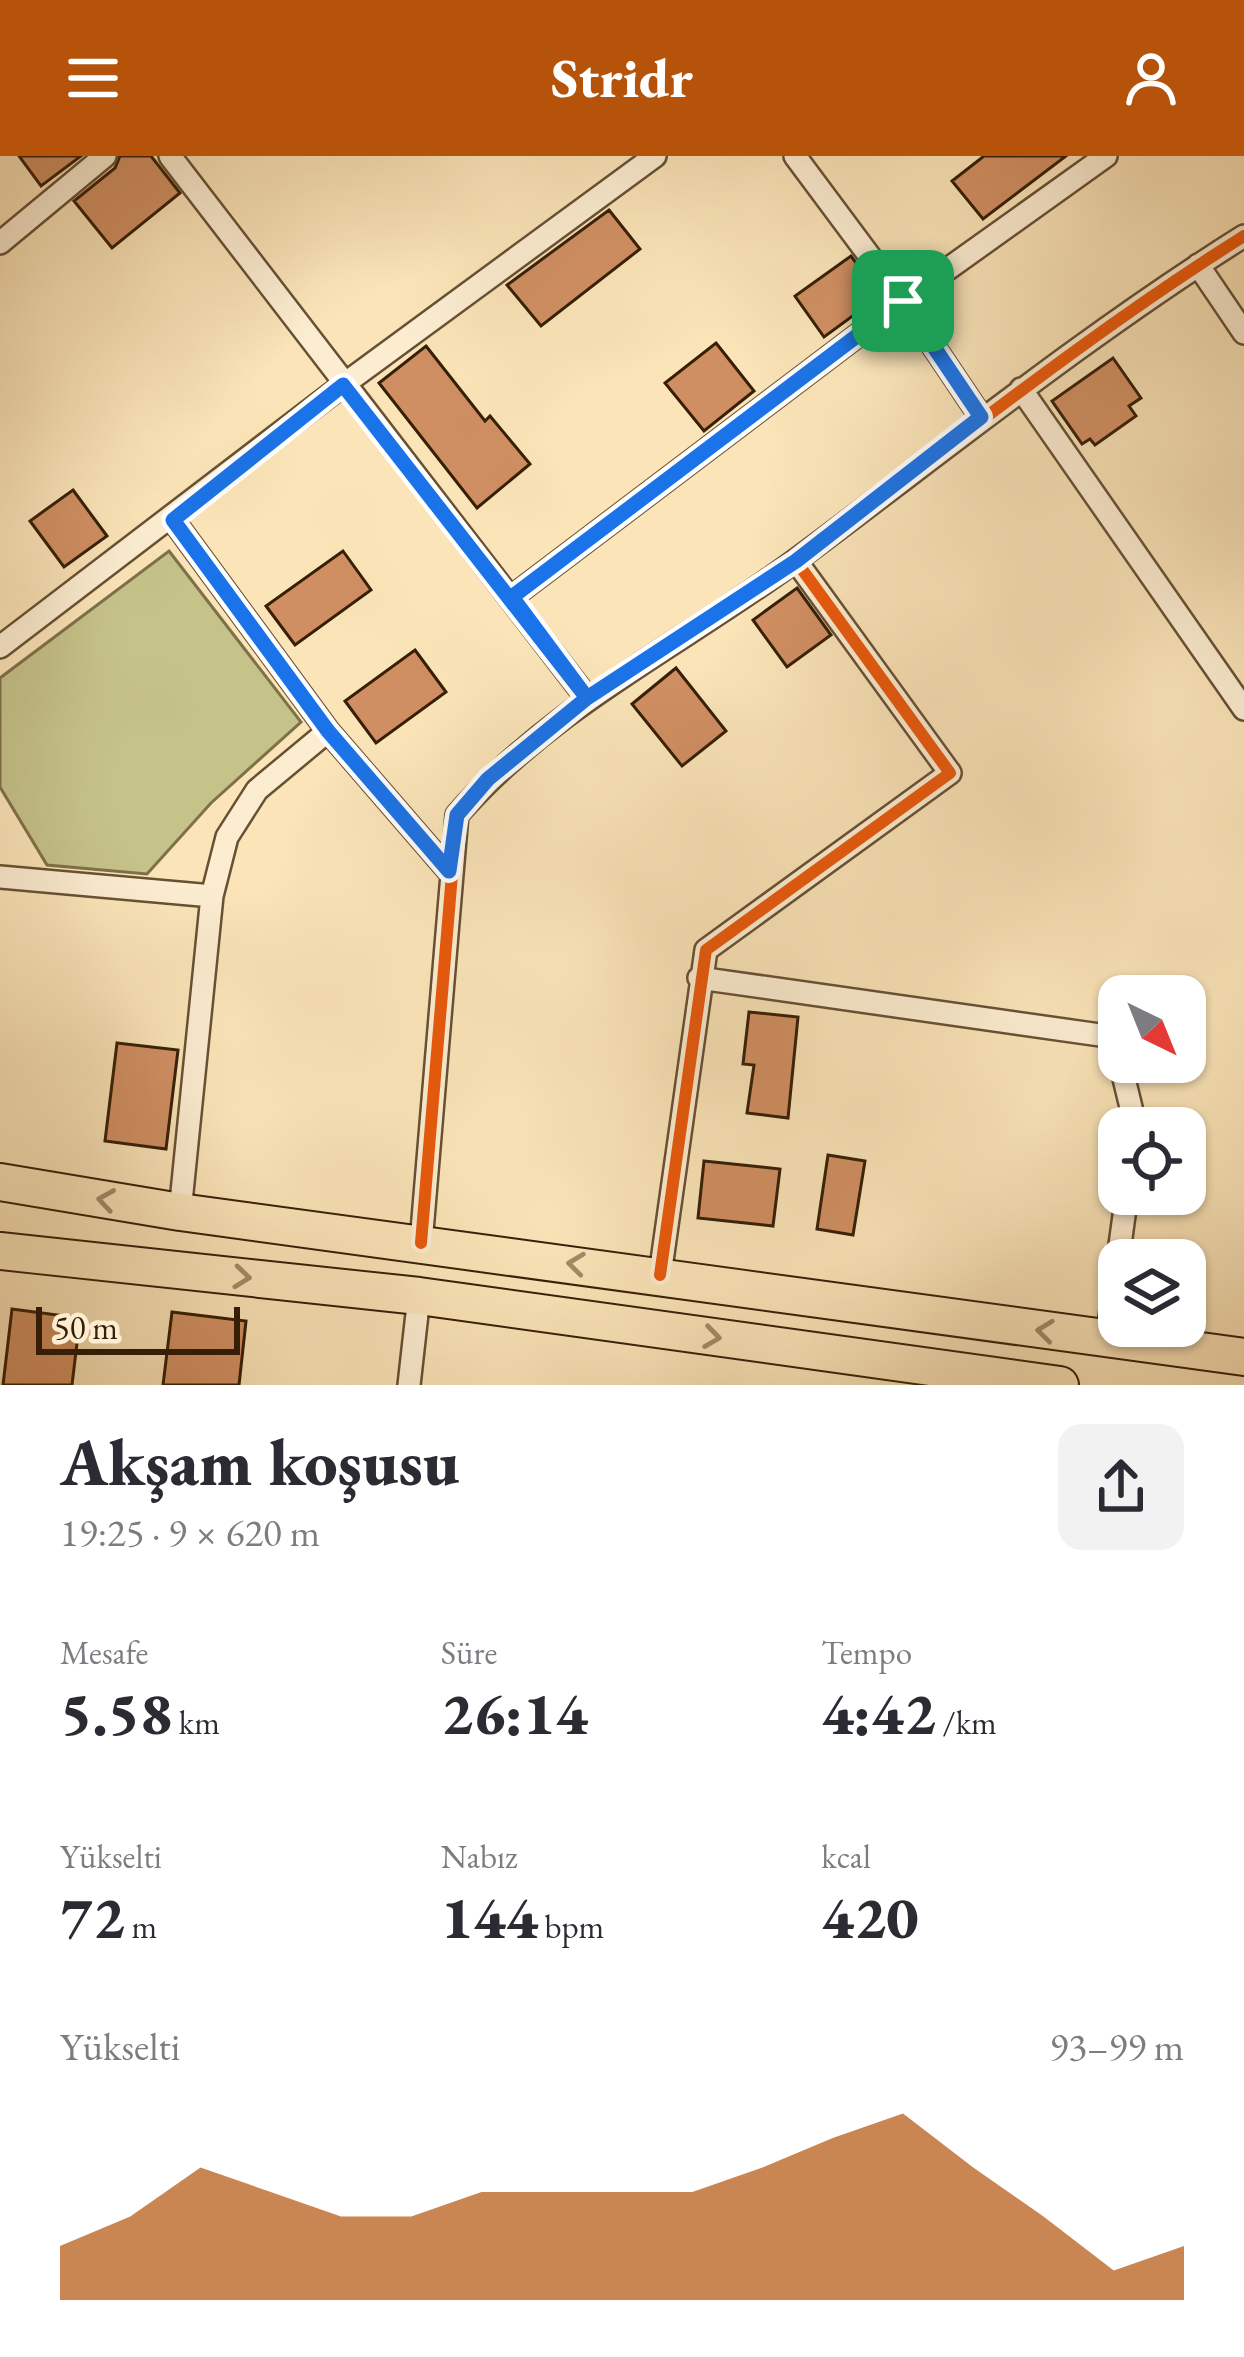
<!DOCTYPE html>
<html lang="tr">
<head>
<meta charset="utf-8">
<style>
  body { margin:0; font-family:"EB Garamond",serif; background:#f2f2f3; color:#2b2b33; height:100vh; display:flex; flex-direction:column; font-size:45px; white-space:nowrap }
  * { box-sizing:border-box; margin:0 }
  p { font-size:39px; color:#7c7c81 }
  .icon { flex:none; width:66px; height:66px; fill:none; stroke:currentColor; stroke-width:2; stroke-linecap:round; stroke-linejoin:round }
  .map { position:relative; height:1229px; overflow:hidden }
  .panel { display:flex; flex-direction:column; background:#fff; flex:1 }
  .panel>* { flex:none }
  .needle { width:78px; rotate:137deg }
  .fabs { position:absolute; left:1098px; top:819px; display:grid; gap:24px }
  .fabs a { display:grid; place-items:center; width:108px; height:108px; border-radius:24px; background:#fff; box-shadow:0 3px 9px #0004; font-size:60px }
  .scale { position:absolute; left:36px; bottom:30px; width:204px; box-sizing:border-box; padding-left:12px; border:6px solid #361e07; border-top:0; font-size:33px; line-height:42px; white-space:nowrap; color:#361e07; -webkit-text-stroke:9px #fcedd1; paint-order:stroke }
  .pin { position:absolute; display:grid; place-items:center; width:102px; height:102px; color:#fff; margin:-51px; border-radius:24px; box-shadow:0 6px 18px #0006 }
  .round { display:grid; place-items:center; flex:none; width:126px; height:126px; border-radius:24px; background:#f2f2f3 }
  .overview { display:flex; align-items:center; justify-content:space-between; height:204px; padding:0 60px }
  h1 { font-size:66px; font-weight:800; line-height:90px }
  .metrics { display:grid; grid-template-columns:repeat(3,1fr); gap:18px; height:204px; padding:12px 60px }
  .metrics div { display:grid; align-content:center }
  .metrics b { font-size:60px; font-weight:800 }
  .metrics small { font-size:33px; font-weight:400 }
  .metrics p { font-size:33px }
  .chart { height:336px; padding:24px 60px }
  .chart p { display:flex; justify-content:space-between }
  .chart svg { width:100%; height:216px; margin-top:12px; fill:#b45309; opacity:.7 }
  header { display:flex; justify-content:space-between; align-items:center; height:156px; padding:0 60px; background:#b45309; color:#fff; font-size:54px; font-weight:800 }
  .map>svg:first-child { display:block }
  .green { fill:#c5c28a; stroke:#7e7048; stroke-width:3 }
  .building { fill:#d08f62; stroke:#361e07; stroke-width:3 }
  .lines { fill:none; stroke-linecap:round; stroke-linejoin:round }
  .street-casing { stroke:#675033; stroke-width:26 }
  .primary-casing { stroke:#361e07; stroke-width:40 }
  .street { stroke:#fcedd1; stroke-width:21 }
  .primary { stroke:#fae4b8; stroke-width:36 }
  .cycleway-casing { stroke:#fcedd1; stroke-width:20 }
  .cycleway { stroke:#e8590c; stroke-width:12 }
  .oneway { stroke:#a28b68 }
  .route-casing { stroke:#fff; stroke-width:24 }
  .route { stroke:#1a73e8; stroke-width:15 }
</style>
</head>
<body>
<header><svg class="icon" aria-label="menu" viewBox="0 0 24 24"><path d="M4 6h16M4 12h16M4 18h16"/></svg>Stridr<svg class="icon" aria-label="person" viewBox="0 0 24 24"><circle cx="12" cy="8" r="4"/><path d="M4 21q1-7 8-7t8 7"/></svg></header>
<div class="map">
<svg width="1244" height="1229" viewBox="0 0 1244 1229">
  <rect width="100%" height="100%" fill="#fae4b8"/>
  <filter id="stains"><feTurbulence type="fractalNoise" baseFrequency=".00167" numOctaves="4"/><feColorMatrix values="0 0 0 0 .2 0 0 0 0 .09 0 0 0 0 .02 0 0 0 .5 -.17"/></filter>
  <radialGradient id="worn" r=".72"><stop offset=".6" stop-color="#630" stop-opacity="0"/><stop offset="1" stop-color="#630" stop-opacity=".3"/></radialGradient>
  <path class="green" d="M169 395 301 566 211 647 147 718 47 709 0 631V522Z"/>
  <path class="building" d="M19 0H81L41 30Z
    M120 0H151L180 37 112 92 74 45 115 12Z
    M984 0H1066L983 63 952 25Z
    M609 54 640 93 541 170 507 129Z
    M851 100 880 140 824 181 795 140Z
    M716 187 754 235 704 275 665 227Z
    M426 190 485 265 490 260 530 308 477 352 379 227Z
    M1113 202 1141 242 1129 250 1136 260 1095 289 1090 283 1082 288 1052 245Z
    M73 334 107 380 64 411 30 365Z
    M343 395 371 434 295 489 266 450Z
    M797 432 831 479 787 511 753 464Z
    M415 494 446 536 376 587 345 545Z
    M676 512 726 575 682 610 632 548Z
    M749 856 798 861 788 962 747 957 754 909 743 908Z
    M117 887 178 894 166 993 105 985Z
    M828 999 865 1005 853 1079 817 1073Z
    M704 1005 780 1013 773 1070 698 1062Z
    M12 1153 80 1162 72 1229H3Z
    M172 1156 246 1165 239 1229H163Z"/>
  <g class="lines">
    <g class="street-casing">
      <path id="street" d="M170 0 587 542
        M795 0 903 145 981 261
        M0 87 105 0
        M1198 109 1244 177
        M1021 233 1244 553
        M173 364 328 575 449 715
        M512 441 903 145 1106 0
        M0 491 343 229 655 0
        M0 721 212 740
        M699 822 1114 881 1119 902
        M1120 906 1136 972
        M180 1056 212 740 227 681 257 634 328 575
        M421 1087 457 659C553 549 683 488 799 402 946 293 1088 178 1244 80
        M660 1119 706 794 950 617 796 405
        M1107 1183 1127 1038
        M409 1229 419 1140"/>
    </g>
    <g class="primary-casing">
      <path id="primary" d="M0 1026 180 1056 1244 1201
        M0 1095 419 1140 1060 1229"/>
    </g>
    <use href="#street" class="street"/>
    <use href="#primary" class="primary"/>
    <g class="cycleway-casing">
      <path id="cycleway" d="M421 1087 457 659C553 549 683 488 799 402 946 293 1088 178 1244 80
        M660 1119 706 794 950 617 796 405"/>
    </g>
    <use href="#cycleway" class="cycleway"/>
  </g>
  <defs><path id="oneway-chevron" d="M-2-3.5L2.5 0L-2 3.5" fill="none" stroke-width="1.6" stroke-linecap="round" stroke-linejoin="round" transform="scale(3)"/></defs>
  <g class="oneway">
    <use href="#oneway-chevron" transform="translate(106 1044) rotate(-171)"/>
    <use href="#oneway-chevron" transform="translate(576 1108) rotate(-173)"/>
    <use href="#oneway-chevron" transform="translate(242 1121) rotate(6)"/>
    <use href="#oneway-chevron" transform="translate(1045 1175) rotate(-173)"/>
    <use href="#oneway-chevron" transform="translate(712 1181) rotate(8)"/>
  </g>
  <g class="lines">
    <g class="route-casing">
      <path id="route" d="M903 145 512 441 587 542 488 623 457 659 449 715 328 575 173 364 343 229 587 542 796 405 981 261 903 145"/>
    </g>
    <use href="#route" class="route"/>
  </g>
  <rect width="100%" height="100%" filter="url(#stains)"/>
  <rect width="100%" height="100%" fill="url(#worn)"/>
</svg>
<div class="fabs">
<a><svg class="needle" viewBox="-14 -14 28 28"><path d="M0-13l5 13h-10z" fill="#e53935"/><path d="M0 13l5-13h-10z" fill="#7c7c81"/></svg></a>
<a><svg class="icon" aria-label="locate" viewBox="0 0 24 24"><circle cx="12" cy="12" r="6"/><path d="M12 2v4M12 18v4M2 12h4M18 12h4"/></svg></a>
<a><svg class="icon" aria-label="layers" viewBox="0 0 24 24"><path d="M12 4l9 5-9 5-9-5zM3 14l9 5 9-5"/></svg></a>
</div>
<div class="scale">50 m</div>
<div class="pin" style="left:903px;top:145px;background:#1e9e55"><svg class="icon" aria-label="arrive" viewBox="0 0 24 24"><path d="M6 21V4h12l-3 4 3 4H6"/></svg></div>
</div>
<section class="panel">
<div class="overview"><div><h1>Akşam koşusu</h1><p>19:25 · 9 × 620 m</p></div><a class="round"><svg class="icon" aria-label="share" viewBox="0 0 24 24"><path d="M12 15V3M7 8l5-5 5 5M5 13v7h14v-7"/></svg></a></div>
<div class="metrics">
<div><p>Mesafe</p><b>5.58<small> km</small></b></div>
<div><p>Süre</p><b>26:14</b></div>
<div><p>Tempo</p><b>4:42<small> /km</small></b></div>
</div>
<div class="metrics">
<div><p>Yükselti</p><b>72<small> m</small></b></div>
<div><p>Nabız</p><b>144<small> bpm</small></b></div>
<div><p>kcal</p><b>420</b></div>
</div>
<div class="chart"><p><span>Yükselti</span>93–99 m</p>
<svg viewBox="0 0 160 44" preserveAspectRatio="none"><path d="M0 44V33L10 27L20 17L30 22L40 27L50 27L60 22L70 22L80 22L90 22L100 17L110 11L120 6L130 17L140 27L150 38L160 33V44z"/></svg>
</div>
</section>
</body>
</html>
